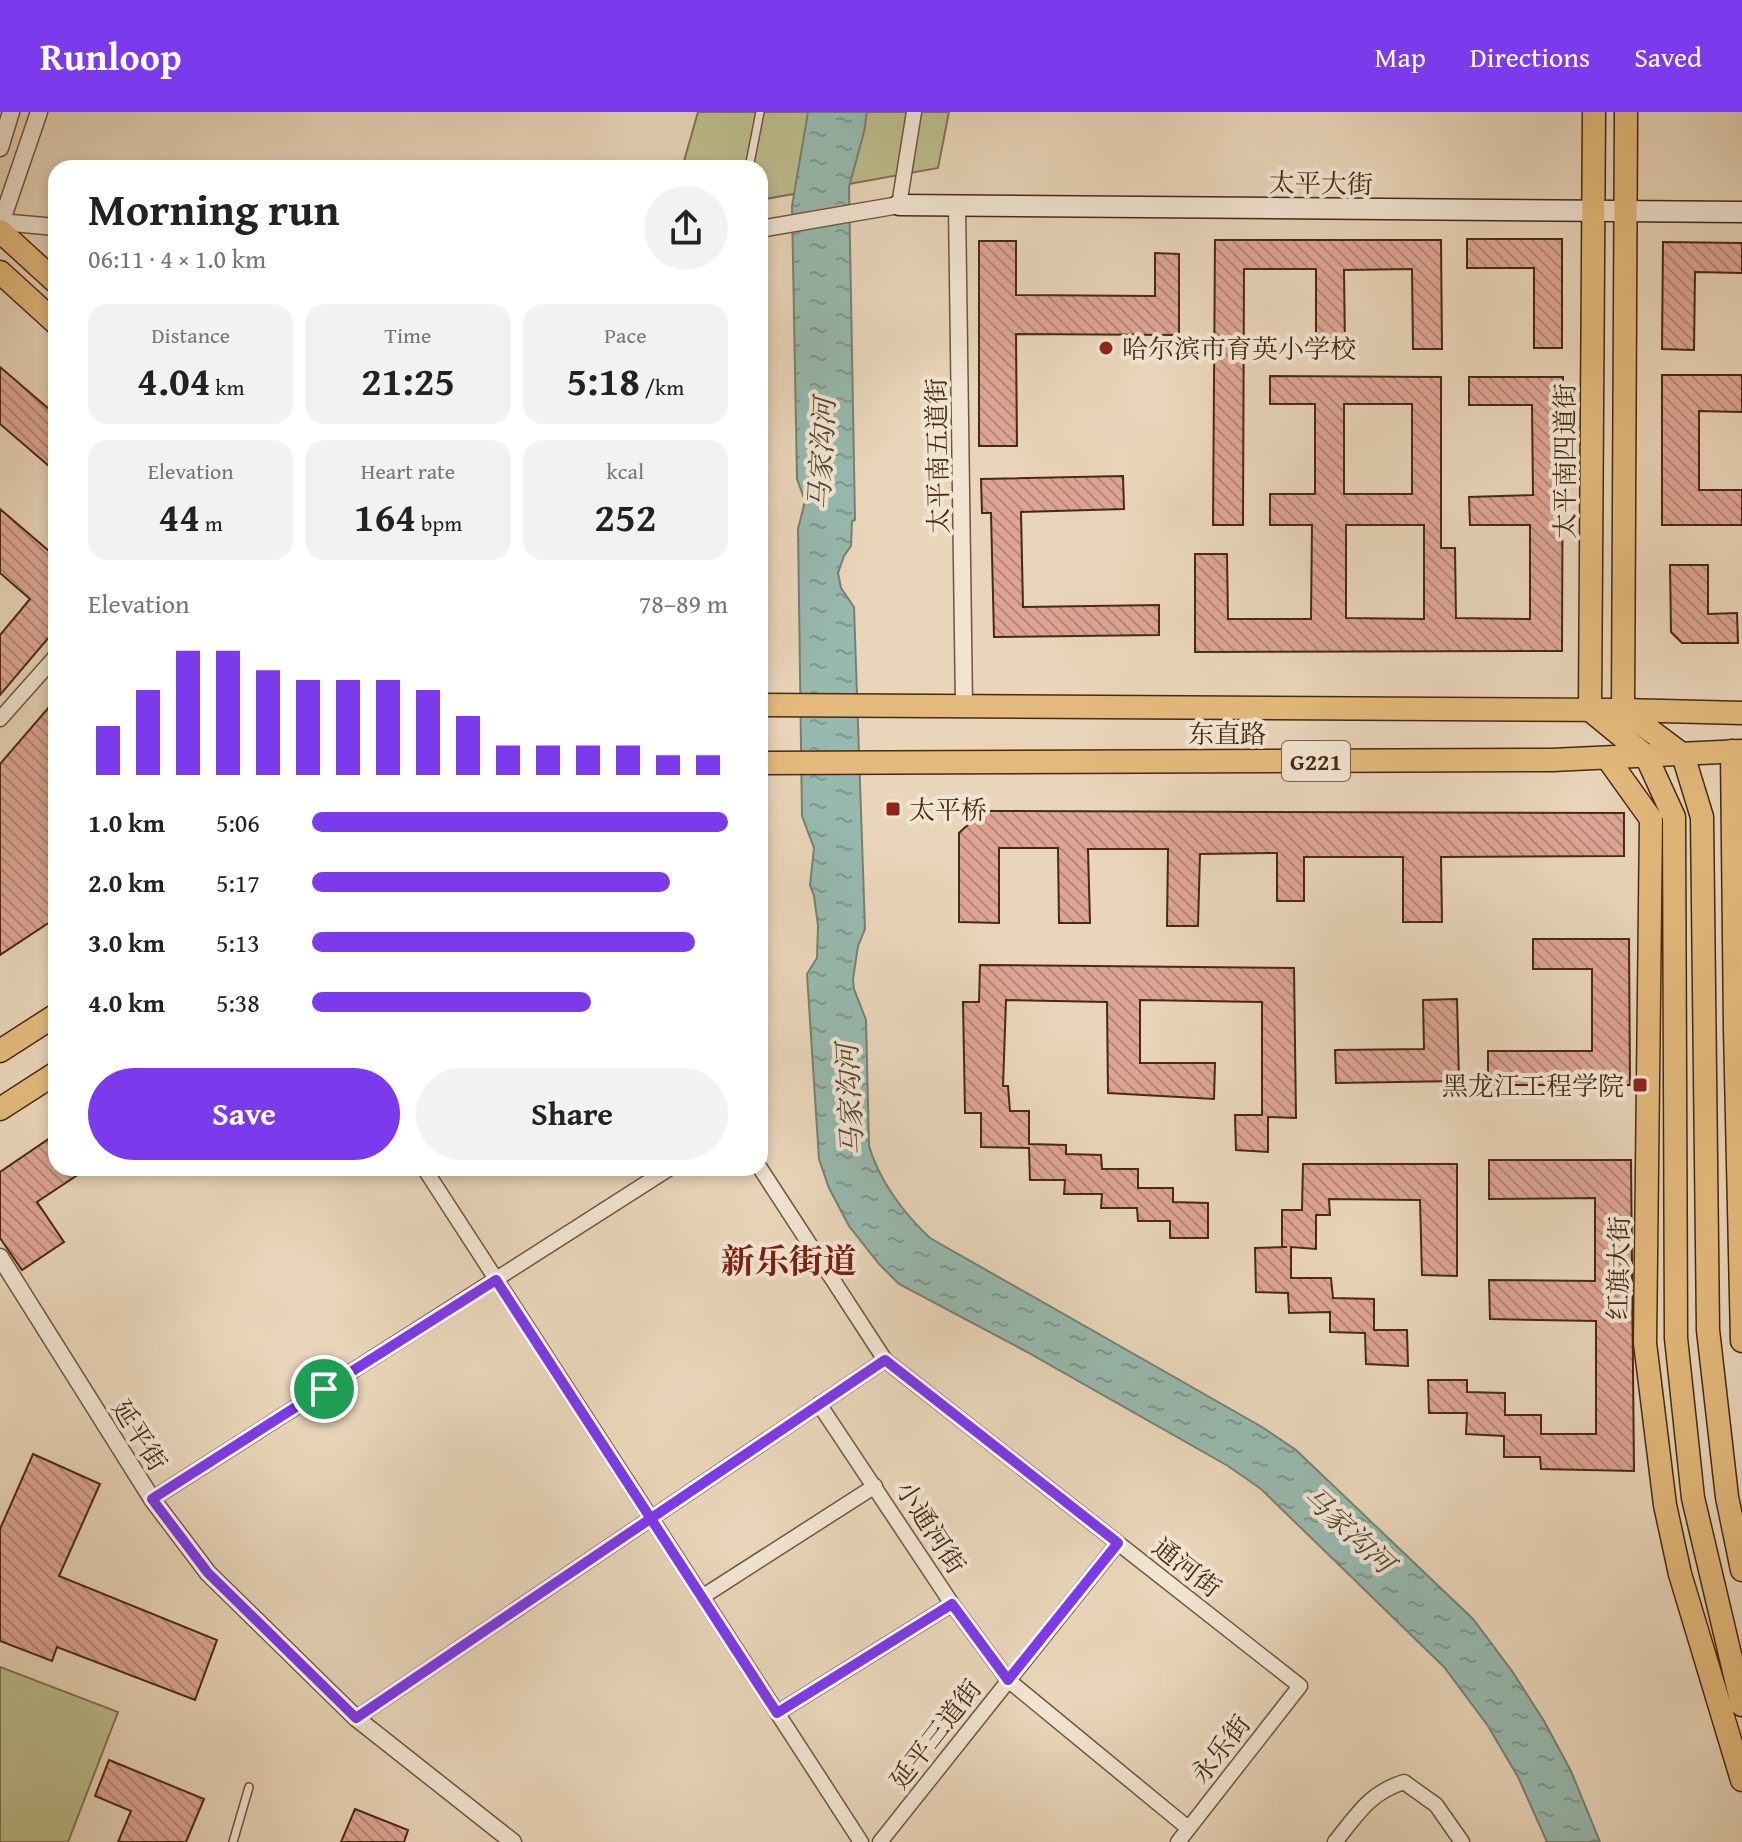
<!DOCTYPE html>
<html lang="en">
<head>
<meta charset="utf-8">
<style>
  body { margin:0; font-family:"Gentium Book Plus","Noto Serif SC",serif; background:#f2f2f2; color:#222; height:100vh; display:flex; flex-direction:column; font-size:30px; white-space:nowrap }
  * { box-sizing:border-box; margin:0 }
  p { font-size:26px; color:#767676 }
  .icon { flex:none; width:44px; height:44px; fill:none; stroke:currentColor; stroke-width:2; stroke-linecap:round; stroke-linejoin:round }
  .map { position:relative; flex:1; overflow:hidden }
  .side { position:absolute; left:48px; top:48px; width:720px; height:1016px; display:flex; flex-direction:column; background:#fff; border-radius:24px; box-shadow:0 4px 12px #0003 }
  .side>* { flex:none }
  .pin { position:absolute; display:grid; place-items:center; width:68px; height:68px; color:#fff; margin:-34px; border:4px solid #fff; border-radius:50%; box-shadow:0 2px 8px #0007 }
  .round { display:grid; place-items:center; flex:none; width:84px; height:84px; border-radius:42px; background:#f2f2f2 }
  .summary { display:flex; align-items:center; justify-content:space-between; height:136px; padding:0 40px }
  h1 { font-size:44px; font-weight:700; line-height:60px }
  .stats { display:grid; grid-template-columns:repeat(3,1fr); gap:12px; height:136px; padding:8px 40px }
  .stats div { display:grid; align-content:center; border-radius:20px; background:#f2f2f2; text-align:center }
  .stats b { font-size:40px; font-weight:700 }
  .stats small { font-size:22px; font-weight:400 }
  .stats p { font-size:22px }
  .chart { height:224px; padding:16px 40px }
  .chart p { display:flex; justify-content:space-between }
  .chart svg { width:100%; height:144px; margin-top:8px; stroke:#7c3aed; stroke-width:6 }
  .button { display:flex; gap:16px; margin-top:auto; padding:16px 40px }
  .button a { flex:1; height:92px; border-radius:48px; background:#7c3aed; color:#fff; font-size:32px; font-weight:700; line-height:92px; text-align:center }
  .button a+a { background:#f2f2f2; color:#222 }
  ul { padding:0 40px; list-style:none; font-size:26px }
  li { display:grid; grid-template-columns:128px 96px 1fr; align-items:center; height:60px }
  li i { height:20px; border-radius:10px; background:#7c3aed }
  header { display:flex; align-items:center; gap:48px; box-sizing:border-box; height:112px; padding:0 40px; background:#7c3aed; color:#fff }
  header strong { font-size:38px }
  nav { display:flex; gap:44px; margin-inline-start:auto; font-size:28px }
  .map>svg:first-child { display:block }
  .green { fill:#bcbc8b; stroke:#82734f; stroke-width:2 }
  .water { fill:url(#water-ripples); stroke:#778070; stroke-width:2 }
  .building { fill:url(#building-back-hatch); stroke:#472a13; stroke-width:2; fill-rule:evenodd }
  .lines { fill:none; stroke-linecap:round; stroke-linejoin:round }
  .service-casing { stroke:#70553c; stroke-width:10 }
  .minor-casing { stroke:#70553c; stroke-width:17 }
  .tertiary-casing { stroke:#70553c; stroke-width:19 }
  .secondary-casing { stroke:#472a13; stroke-width:23 }
  .primary-casing { stroke:#472a13; stroke-width:25 }
  .trunk-casing { stroke:#472a13; stroke-width:25 }
  .service { stroke:#f1e4d2; stroke-width:7 }
  .minor { stroke:#f1e4d2; stroke-width:14 }
  .tertiary { stroke:#f1e4d2; stroke-width:16 }
  .secondary { stroke:#f1e4d2; stroke-width:20 }
  .primary { stroke:#e4ba7c; stroke-width:22 }
  .trunk { stroke:#e4ba7c; stroke-width:22 }
  .route-casing { stroke:#fff; stroke-width:16 }
  .route { stroke:#7c3aed; stroke-width:10 }
  .poi-dot { fill:#8f2418; stroke:#f1e4d2; stroke-width:3 }
  .labels { text-anchor:middle; dominant-baseline:central; stroke-width:8; stroke-linejoin:round; paint-order:stroke }
  .shield { fill:#f1e4d2; stroke:#7a624c; stroke-width:2 }
  .shield-label { font-size:24px; font-weight:bold; fill:#472a13 }
  .street-label { font-size:26px; fill:#472a13; stroke:#f1e4d2 }
  .poi-label { font-size:26px; fill:#472a13; stroke:#f1e4d2; text-anchor:start }
  .water-label { font-size:28px; font-style:italic; fill:#574732; stroke:#f1e4d2 }
  .district-label { font-size:34px; font-weight:bold; fill:#7a1f14; stroke:#f1e4d2 }
</style>
</head>
<body>
<header>
<strong>Runloop</strong>
<nav><a>Map</a><a>Directions</a><a>Saved</a></nav>
</header>
<div class="map">
<svg width="1742" height="1730" viewBox="0 0 1742 1730">
  <defs>
    <pattern id="water-ripples" width="26" height="14" patternUnits="userSpaceOnUse" patternTransform="scale(2)"><rect width="26" height="14" fill="#97b9ae"/><path d="M2 4q2-2 4 0t4 0M15 11q2-2 4 0t4 0" fill="none" stroke="#7d978c"/></pattern>
    <pattern id="building-back-hatch" width="6" height="6" patternUnits="userSpaceOnUse" patternTransform="scale(2)"><rect width="6" height="6" fill="#dea594"/><path d="M-1 5l2 2M0 0l6 6M5-1l2 2" fill="none" stroke="#b68778"/></pattern>
  </defs>
  <rect width="100%" height="100%" fill="#e9d5b9"/>
  <filter id="stains"><feTurbulence type="fractalNoise" baseFrequency=".0025" numOctaves="4"/><feColorMatrix values="0 0 0 0 .2 0 0 0 0 .09 0 0 0 0 .02 0 0 0 .5 -.17"/></filter>
  <radialGradient id="worn" r=".72"><stop offset=".6" stop-color="#630" stop-opacity="0"/><stop offset="1" stop-color="#630" stop-opacity=".3"/></radialGradient>
  <path class="green" d="M698 0H949L938 56 760 88V56H682Z
    M0 1555 118 1600 68 1730H0Z"/>
  <path class="water" d="M808 0H867L864 20 849 75 855 408 852 409 851 434 844 444 838 461 841 476 854 495 865 817 858 834 853 867 854 877 866 908 869 1034C879 1068 904 1102 930 1126L1262 1315 1296 1338 1473 1507 1512 1559 1544 1609 1571 1659 1600 1730H1547L1518 1665 1488 1614 1444 1555 1261 1377 1228 1354 1027 1240 899 1172 879 1152 849 1114 829 1076 819 1047 807 862 817 846 818 813 814 784 810 773 814 736 802 704 798 417 805 389 797 367 792 94Z"/>
  <path class="building" d="M1467 127H1562V236H1534V156H1467Z
    M1215 128H1441L1442 237H1413L1412 157 1344 158 1345 237H1316V157H1244L1243 413H1213Z
    M979 129H1016V183L1155 184V141L1179 142V223L1016 222 1017 334H979Z
    M1663 130 1742 131V161L1695 160 1694 238 1662 237Z
    M0 255 56 303V360L0 312Z
    M1662 263H1742V300L1699 299V378H1742V413H1662Z
    M1270 264 1441 265V436H1455L1456 506 1530 507V413H1470L1469 385 1533 383 1532 293H1469V265H1563L1562 539 1195 540V442H1227L1228 507H1311L1312 413H1270V382H1315V292H1270ZM1344 292H1412V382H1344ZM1346 413H1424V507L1346 506Z
    M1123 364 1124 397 1021 400 1023 495 1159 493V523L994 525 991 401H982L981 367Z
    M0 397 56 445V517L0 583V523L30 487 0 461Z
    M1670 453H1708V502L1737 501 1738 531H1682L1671 520Z
    M56 587V806L0 843V652Z
    M983 699 1624 701V744L1441 745 1442 810H1403V745H1304V789H1277V741L1200 742 1198 814H1167L1168 737H1088L1090 811H1059L1058 736H999V811L959 810V721Z
    M1533 827H1629L1630 973H1488V939H1592V857H1533Z
    M980 853 1294 856 1296 1006 1268 1005V1040L1236 1038 1235 1003H1262V890L1140 888V951H1215L1214 987 1108 981 1107 890 1006 888 1003 974H1008L1010 999H1029V1032L1066 1033V1042L1101 1043 1102 1057H1138V1076H1173V1090L1208 1091V1126H1170V1109H1138L1137 1096H1101L1102 1082H1064L1065 1068H1030L1029 1036 981 1035V1001H965L963 890H979Z
    M1457 887 1459 969 1336 971 1335 938 1424 937 1423 888Z
    M56 1022V1056H88L37 1090 64 1130 22 1158 0 1126V1060Z
    M1489 1048H1631L1634 1359 1541 1357 1540 1345H1504V1324L1466 1322 1467 1301H1429L1428 1268H1467V1280L1505 1281V1303H1541V1322H1596V1209L1490 1207 1489 1168 1595 1169V1086L1489 1087Z
    M1303 1052H1457V1164L1422 1163 1420 1088 1329 1087 1330 1103H1316V1137L1291 1135V1166H1331L1333 1186 1374 1187V1218H1407L1408 1254 1366 1252 1365 1221 1330 1220V1200L1289 1201 1288 1181 1256 1180 1255 1136 1287 1135H1282V1098H1302Z
    M33 1342 100 1372 59 1464 217 1528 195 1588 57 1535 52 1549 0 1529V1417Z
    M109 1648 204 1687 186 1730H118L131 1699 95 1684Z
    M355 1697 408 1718 404 1730H341Z"/>
  <g class="lines">
    <g class="service-casing">
      <path id="service" d="M749 56 760 0
        M233 1730 249 1675"/>
    </g>
    <g class="minor-casing">
      <path id="minor" d="M899 93 914 0
        M0 607 56 544
        M424 1056 861 1730
        M760 1056 885 1248 1300 1574 1178 1730
        M819 1292 952 1492 1008 1568 1188 1716
        M152 1387 670 1056
        M702 1485 875 1374
        M777 1601 952 1492
        M356 1606 885 1248
        M880 1730 1118 1431
        M1335 1730C1357 1703 1369 1681 1404 1670L1436 1693 1462 1730"/>
    </g>
    <g class="tertiary-casing">
      <path id="tertiary" d="M0 36 11 0
        M957 94 964 593
        M0 110 56 115
        M0 114 39 0
        M760 117 899 93
        M0 1145 152 1387 208 1461 356 1606 513 1730"/>
    </g>
    <g class="secondary-casing">
      <path id="secondary" d="M899 93 1742 100"/>
    </g>
    <g class="primary-casing">
      <path id="primary" d="M1594 0 1590 598 1646 644 1674 705 1676 1226 1693 1386 1742 1593
        M1626 0 1623 598 1683 643 1702 705 1708 1218 1727 1385 1742 1458
        M1732 639 1735 917 1742 1229
        M1608 647 1651 707 1645 1231 1665 1393 1680 1462 1742 1668"/>
    </g>
    <g class="trunk-casing">
      <path id="trunk" d="M0 119 56 170
        M0 160 56 211
        M760 593 1623 598 1742 601
        M760 651 1552 648 1742 639
        M0 939 56 903
        M0 997 56 961"/>
    </g>
    <use href="#service" class="service"/>
    <use href="#minor" class="minor"/>
    <use href="#tertiary" class="tertiary"/>
    <use href="#secondary" class="secondary"/>
    <use href="#primary" class="primary"/>
    <use href="#trunk" class="trunk"/>
  </g>
  <g class="lines">
    <g class="route-casing">
      <path id="route" d="M324 1277 152 1387 208 1461 356 1606 885 1248 1118 1431 1008 1568 952 1492 777 1601C683 1457 590 1312 496 1168L324 1277"/>
    </g>
    <use href="#route" class="route"/>
  </g>
  <g class="poi-dot">
    <circle cx="1106" cy="236" r="8"/>
    <rect x="885" y="689" width="16" height="16" rx="4"/>
    <rect x="1632" y="965" width="16" height="16" rx="4"/>
  </g>
  <g class="labels">
    <rect class="shield" x="1282" y="629" width="68" height="40" rx="6"/>
    <g class="shield-label">
      <text x="1316" y="649">G221</text>
    </g>
    <g class="street-label">
      <text transform="translate(1321 71) rotate(1)">太平大街</text>
      <text transform="translate(937 344) rotate(-91)">太平南五道街</text>
      <text transform="translate(1564 349) rotate(-90)">太平南四道街</text>
      <text x="1227" y="621">东直路</text>
      <text transform="translate(1618 1156) rotate(-89)">红旗大街</text>
      <text transform="translate(140 1323) rotate(58)">延平街</text>
      <text transform="translate(931 1415) rotate(57)">小通河街</text>
      <text transform="translate(1187 1455) rotate(38)">通河街</text>
      <text transform="translate(935 1622) rotate(-52)">延平三道街</text>
      <text transform="translate(1220 1637) rotate(-52)">永乐街</text>
    </g>
    <g class="poi-label">
      <text x="1122" y="236">哈尔滨市育英小学校</text>
      <text x="909" y="697">太平桥</text>
      <text x="1624" y="973" text-anchor="end">黑龙江工程学院</text>
    </g>
    <g class="water-label">
      <text transform="translate(821 342) rotate(-87)">马家沟河</text>
      <text transform="translate(849 988) rotate(-93)">马家沟河</text>
      <text transform="translate(1349 1417) rotate(43)">马家沟河</text>
    </g>
    <g class="district-label">
      <text x="789" y="1148">新乐街道</text>
    </g>
  </g>
  <rect width="100%" height="100%" filter="url(#stains)"/>
  <rect width="100%" height="100%" fill="url(#worn)"/>
</svg>
<div class="pin" style="left:324px;top:1277px;background:#1e9e55"><svg class="icon" aria-label="arrive" viewBox="0 0 24 24"><path d="M6 21V4h12l-3 4 3 4H6"/></svg></div>
<section class="side">
<div class="summary"><div><h1>Morning run</h1><p>06:11 · 4 × 1.0 km</p></div><a class="round"><svg class="icon" aria-label="share" viewBox="0 0 24 24"><path d="M12 15V3M7 8l5-5 5 5M5 13v7h14v-7"/></svg></a></div>
<div class="stats">
<div><p>Distance</p><b>4.04<small> km</small></b></div>
<div><p>Time</p><b>21:25</b></div>
<div><p>Pace</p><b>5:18<small> /km</small></b></div>
</div>
<div class="stats">
<div><p>Elevation</p><b>44<small> m</small></b></div>
<div><p>Heart rate</p><b>164<small> bpm</small></b></div>
<div><p>kcal</p><b>252</b></div>
</div>
<div class="chart"><p><span>Elevation</span>78–89 m</p>
<svg viewBox="0 0 160 44" preserveAspectRatio="none"><path d="M5 44V29M15 44V18M25 44V6M35 44V6M45 44V12M55 44V15M65 44V15M75 44V15M85 44V18M95 44V26M105 44V35M115 44V35M125 44V35M135 44V35M145 44V38M155 44V38"/></svg>
</div>
<ul>
<li><b>1.0 km</b>5:06<i style="width:100%"></i></li>
<li><b>2.0 km</b>5:17<i style="width:86%"></i></li>
<li><b>3.0 km</b>5:13<i style="width:92%"></i></li>
<li><b>4.0 km</b>5:38<i style="width:67%"></i></li>
</ul>
<div class="button"><a>Save</a><a>Share</a></div>
</section>
</div>
</body>
</html>
